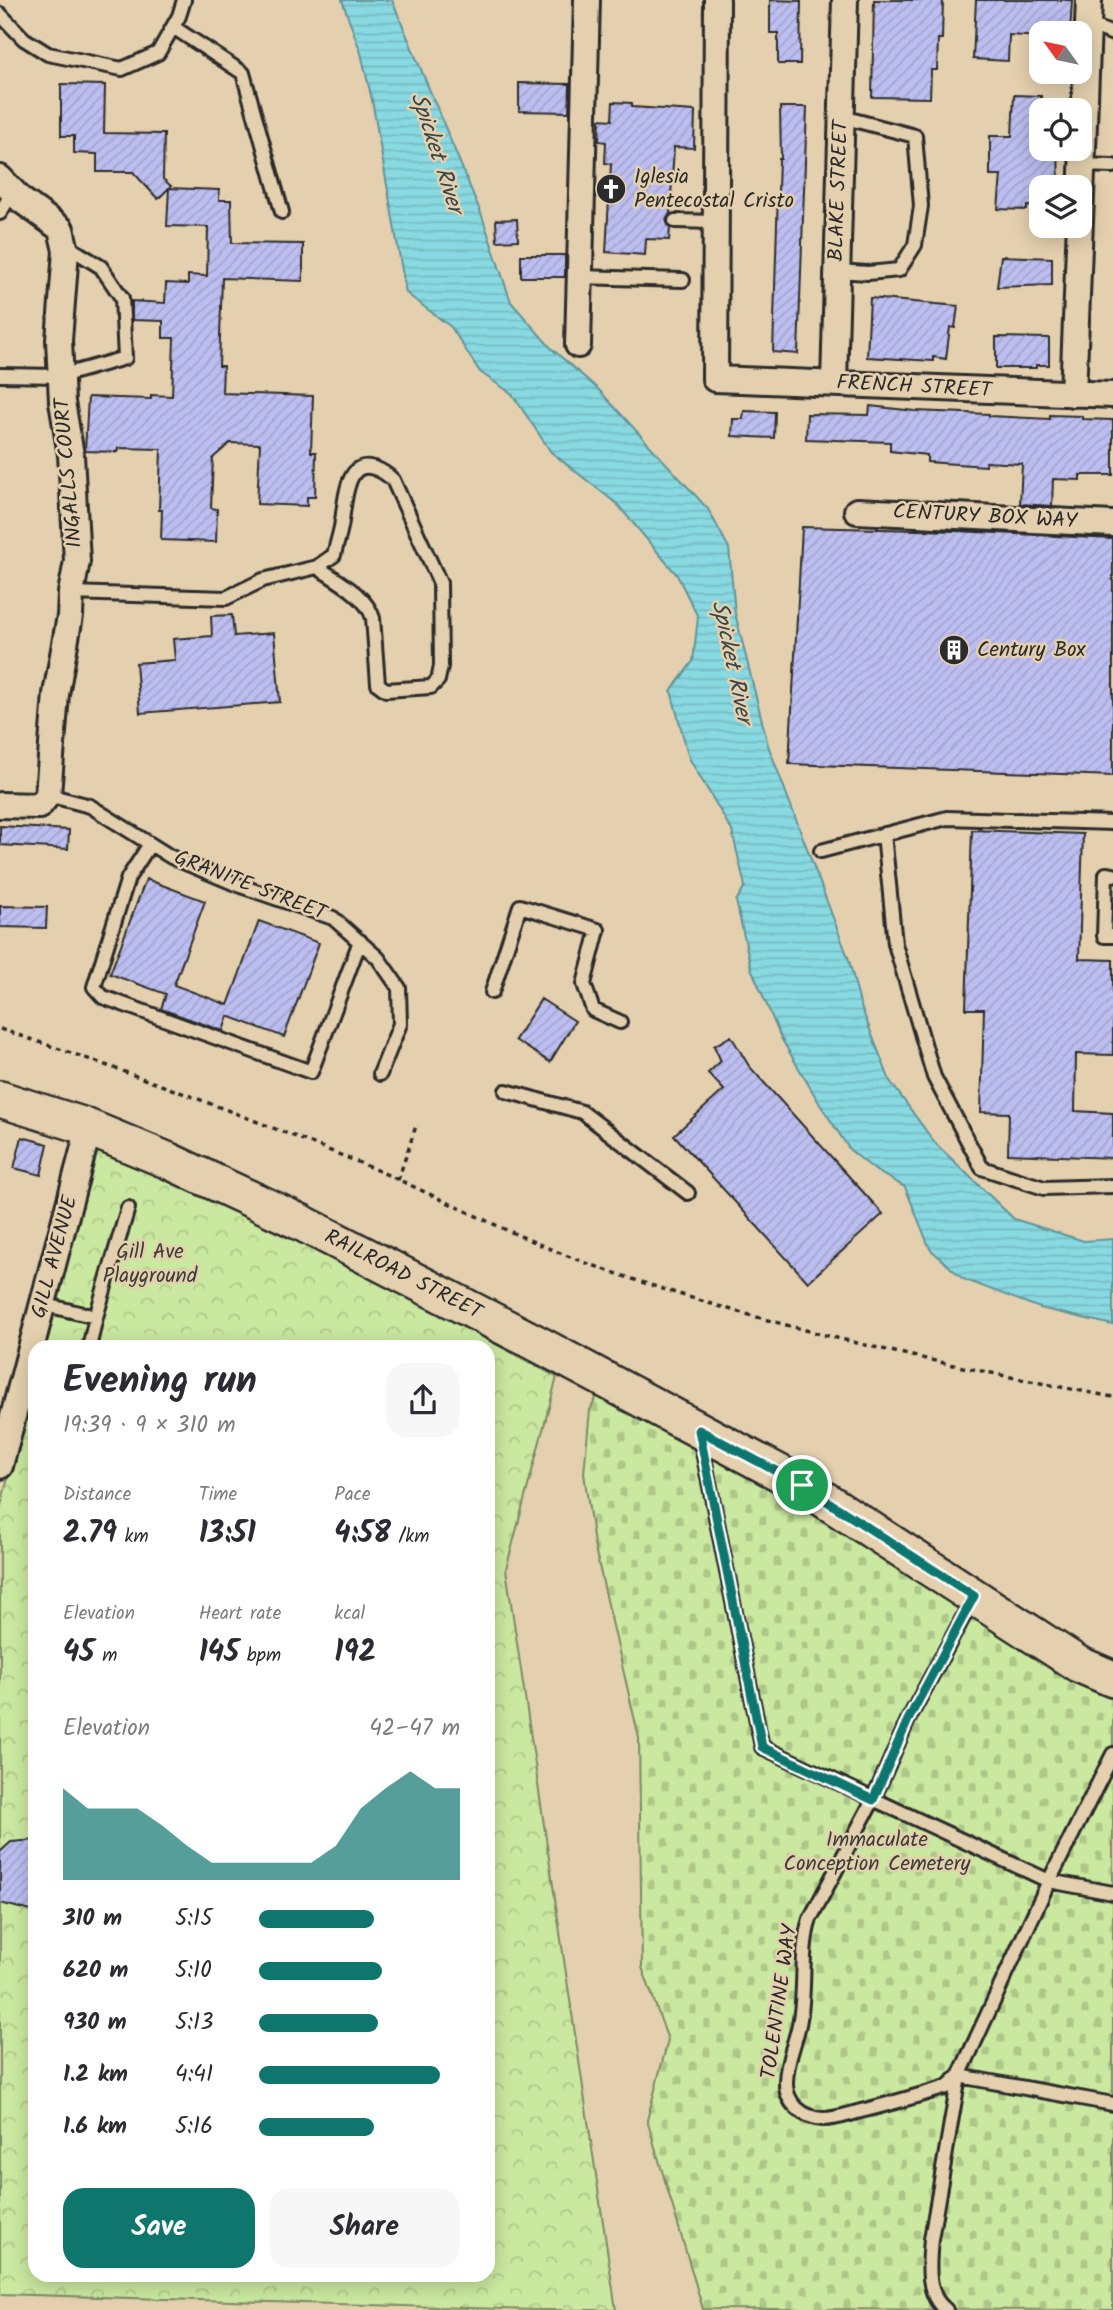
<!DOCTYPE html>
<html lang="en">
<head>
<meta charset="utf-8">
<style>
  body { margin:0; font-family:Kalam,sans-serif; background:#f7f7f7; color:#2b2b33; height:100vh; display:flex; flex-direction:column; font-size:26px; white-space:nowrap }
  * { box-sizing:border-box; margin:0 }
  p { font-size:23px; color:#7c7c81 }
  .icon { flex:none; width:38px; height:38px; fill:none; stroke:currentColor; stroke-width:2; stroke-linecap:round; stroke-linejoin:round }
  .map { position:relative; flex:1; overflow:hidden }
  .side { position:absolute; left:28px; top:1340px; width:467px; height:942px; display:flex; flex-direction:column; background:#fff; border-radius:21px; box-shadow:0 4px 18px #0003 }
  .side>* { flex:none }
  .needle { width:46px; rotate:303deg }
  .controls { position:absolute; left:1029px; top:21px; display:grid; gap:14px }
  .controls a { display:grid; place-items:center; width:63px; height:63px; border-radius:14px; background:#fff; box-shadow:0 4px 18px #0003; font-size:35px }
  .pin { position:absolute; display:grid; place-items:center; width:60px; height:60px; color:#fff; margin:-30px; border:4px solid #fff; border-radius:50%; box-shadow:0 2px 7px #0007 }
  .round { display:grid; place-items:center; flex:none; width:74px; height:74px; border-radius:21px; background:#f7f7f7 }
  .summary { display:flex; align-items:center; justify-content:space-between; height:119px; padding:0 35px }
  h1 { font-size:38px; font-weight:600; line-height:52px }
  .stats { display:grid; grid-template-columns:repeat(3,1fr); gap:10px; height:119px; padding:7px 35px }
  .stats div { display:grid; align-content:center }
  .stats b { font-size:30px; font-weight:600 }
  .stats small { font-size:19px; font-weight:400 }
  .stats p { font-size:19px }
  .chart { height:196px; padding:14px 35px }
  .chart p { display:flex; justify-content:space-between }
  .chart svg { width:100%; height:126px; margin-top:7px; fill:#0f766e; opacity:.7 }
  .button { display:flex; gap:14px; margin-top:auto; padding:14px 35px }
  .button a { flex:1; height:80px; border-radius:21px; background:#0f766e; color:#fff; font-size:28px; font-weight:600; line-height:80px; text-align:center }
  .button a+a { background:#f7f7f7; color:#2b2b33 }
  ul { padding:0 35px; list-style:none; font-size:23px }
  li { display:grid; grid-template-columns:112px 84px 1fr; align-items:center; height:52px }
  li i { height:18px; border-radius:9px; background:#0f766e }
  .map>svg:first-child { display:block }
  .cemetery { fill:url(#cemetery-stones); stroke:#7a8a65; stroke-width:2 }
  .park { fill:url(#park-crowns); stroke:#7a8a65; stroke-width:2 }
  .water { fill:url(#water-rules); stroke:#639398; stroke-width:2 }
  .building { fill:url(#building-hatch); stroke:#2b2b2b; stroke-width:2 }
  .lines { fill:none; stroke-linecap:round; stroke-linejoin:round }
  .service-casing { stroke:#2b2b2b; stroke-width:18 }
  .minor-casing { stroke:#2b2b2b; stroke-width:30 }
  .secondary-casing { stroke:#2b2b2b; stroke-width:40 }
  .path { stroke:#2b2b2b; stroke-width:3.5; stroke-dasharray:5 5; stroke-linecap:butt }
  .service { stroke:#e4d0ae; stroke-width:12 }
  .minor { stroke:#e4d0ae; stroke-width:24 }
  .secondary { stroke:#e4d0ae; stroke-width:35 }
  .route-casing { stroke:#fff; stroke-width:14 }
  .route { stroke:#0f766e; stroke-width:9 }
  .labels { text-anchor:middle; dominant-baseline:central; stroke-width:5; stroke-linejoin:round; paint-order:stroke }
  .poi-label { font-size:21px; fill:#2b2b2b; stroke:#e4d0ae; text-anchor:start }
  .street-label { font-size:21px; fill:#2b2b2b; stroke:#e4d0ae }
  .park-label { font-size:21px; fill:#3b3e37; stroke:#e4d0ae }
  .water-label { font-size:23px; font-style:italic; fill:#394546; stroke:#e4d0ae }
</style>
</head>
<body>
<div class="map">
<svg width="1113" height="2310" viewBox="0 0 1113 2310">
  <defs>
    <pattern id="cemetery-stones" width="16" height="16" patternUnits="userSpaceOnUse" patternTransform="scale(1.75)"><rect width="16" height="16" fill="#cae89f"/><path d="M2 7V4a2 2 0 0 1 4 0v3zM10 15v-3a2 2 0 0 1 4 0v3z" fill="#aec789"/></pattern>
    <pattern id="park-crowns" width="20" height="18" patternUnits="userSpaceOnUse" patternTransform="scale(1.75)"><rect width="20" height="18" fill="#cae89f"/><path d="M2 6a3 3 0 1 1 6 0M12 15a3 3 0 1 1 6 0" fill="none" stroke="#aec789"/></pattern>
    <pattern id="water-rules" width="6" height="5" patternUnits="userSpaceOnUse" patternTransform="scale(1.75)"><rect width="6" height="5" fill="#88d9e1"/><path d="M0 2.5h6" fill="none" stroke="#76bac1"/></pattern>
    <pattern id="building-hatch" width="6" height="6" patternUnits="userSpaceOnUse" patternTransform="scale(1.75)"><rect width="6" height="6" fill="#bcbef0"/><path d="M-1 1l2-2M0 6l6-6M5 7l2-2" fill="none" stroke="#a2a3ce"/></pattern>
  </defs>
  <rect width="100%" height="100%" fill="#e4d0ae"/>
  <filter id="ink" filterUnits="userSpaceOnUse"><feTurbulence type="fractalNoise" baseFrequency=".0143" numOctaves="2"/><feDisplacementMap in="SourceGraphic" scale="14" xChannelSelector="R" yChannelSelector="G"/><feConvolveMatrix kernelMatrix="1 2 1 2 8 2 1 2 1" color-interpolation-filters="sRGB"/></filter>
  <g filter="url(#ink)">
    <path class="cemetery" d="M600 1390 808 1502 1103 1694 1113 1697V2310L703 2309 647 2120 668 2040 642 1967 639 1738 594 1544 584 1473 590 1410Z"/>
    <path class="park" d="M93 1147 274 1226 557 1377 506 1569 616 2310H535L0 2294V1509L35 1373V2275H488V1348L42 1347Z"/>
    <path class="water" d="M342 0H392L481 213 511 302 552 349 598 389 708 509 729 548 735 613 768 745 849 960 860 1004 890 1081 935 1143 1014 1219 1084 1241 1113 1239V1325L1040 1308 963 1279 930 1249 905 1187 876 1171 850 1150 821 1106 781 1038 751 968 736 901 745 886 732 831 689 758 671 691 693 661 698 617 677 575 617 504 551 452 512 394 480 372 451 327 406 293 372 100 361 53Z"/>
    <path class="building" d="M770 0 801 1 800 64H778V33H770Z
      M874 0H943L942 39H938L937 70H931L930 98 872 97Z
      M976 0H1072L1070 33H1041V37L1009 35 1008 61 973 59Z
      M519 83 570 84 569 112 519 111Z
      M61 84 105 85 104 133 164 134 163 179 171 186 158 199 133 172H97V154L74 153V136H61Z
      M1014 95 1041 96V149H1058L1059 187H1041V207L1027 206V210L998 209 1001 175H990V136H1012Z
      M613 102 632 103V107L695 111 694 148 674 147 670 214 666 220 670 228 669 240 646 239 645 255 606 252 611 164 605 163 606 142 599 141 600 119 612 120Z
      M780 107H807L798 354 773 352 779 159H781Z
      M169 188 219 190V200H231L232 243 303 244V281L222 278 219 366H223L222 393 313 396 311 452H316L315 497H307V506L257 504 260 444 230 443 213 458 211 508 217 509 216 542 161 540 162 510H159L161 449 118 448 117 452 85 451 88 397 151 399V395L172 396 174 338H163V321L132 320V301L165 303 166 283 188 284V275L207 276 208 227 167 226Z
      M517 219 518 240 497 241 496 220Z
      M521 255H565V277H521Z
      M1001 256 1052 258V285L997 287Z
      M870 298 958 306 955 328 950 327 946 359 933 357V361L867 357Z
      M996 337 1049 338V365H1036V368H996Z
      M870 406 915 411 989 414V416L1050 419V415L1082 416V419L1113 420V475H1080V480L1053 479 1052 506 1020 504 1022 464 986 462V466L927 462V455L890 451V442L806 439 807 414 869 415Z
      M744 411 775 412 774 438 732 436 733 419H743Z
      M802 527 957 531 1113 539V776L789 764Z
      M232 615 234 636 274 633 280 702 140 713 136 663 175 660 173 639 212 636 211 616Z
      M0 826 69 830 68 849 0 845Z
      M972 830 1083 834 1079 959 1113 960V1055L1076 1054 1075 1111 1113 1113V1158L1008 1154 1009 1113 981 1112 984 1009H966Z
      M146 879 205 901 174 985 228 1005 259 921 319 943 284 1037 228 1016 223 1031 161 1009 166 994 110 974Z
      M0 906 47 907 46 928 0 927Z
      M541 999 575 1021 550 1062 515 1040Z
      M731 1036 749 1066 883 1214 808 1282 674 1135 724 1090 708 1073 721 1061 714 1046Z
      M22 1137 48 1144 41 1175 14 1168Z
      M35 1840V1912L0 1903V1852L11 1842Z"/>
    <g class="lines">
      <g class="service-casing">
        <path id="service" d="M0 14 24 39 48 54 122 69 158 53 179 16 184 0
          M1088 24 1113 34
          M173 27 243 73 282 212
          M1082 165 1113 166
          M0 213 13 191
          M675 221 716 222
          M837 271 868 273 899 270 915 245 921 206 915 136 842 117
          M579 277 683 280
          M0 375 61 376 125 358 122 298 101 267 64 244
          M71 593 226 598 263 580 317 567 334 555C336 546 339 537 341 527 345 508 344 458 374 468 383 471 387 474 393 480L440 583 441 666 438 680 431 687 386 690 378 684 373 618C366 595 336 580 317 567
          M48 795 90 806 171 857 238 885 333 918 378 958 399 988 400 1024 380 1074
          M884 834 895 944 934 1077 982 1168 1044 1188 1113 1186
          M150 844 128 878 94 987 103 997 311 1072 360 941
          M821 851 947 818 1113 823
          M1113 875 1106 874 1104 936H1113
          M492 992 520 906 598 930 584 984 593 1010 620 1022
          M506 1091 582 1112 688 1193
          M42 1304 96 1317 128 1208
          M89 1348 96 1317
          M700 1437 762 1747 1049 1881 1113 1893
          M973 1599 908 1720 873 1800 810 1919C800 1950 806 1986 800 2019 797 2040 786 2060 786 2082 785 2103 803 2118 823 2119 837 2119 852 2113 865 2110 893 2103 920 2095 947 2087L959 2076 1049 1881 1113 1754
          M946 2310C925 2295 929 2262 931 2239L959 2076 1113 2104"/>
      </g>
      <g class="minor-casing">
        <path id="minor" d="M717 0 715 379 1113 395
          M0 178 21 200 61 229 66 251 59 340 62 402 71 455 77 561 71 593 70 616 56 694 48 795 39 806 0 805
          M578 345 587 0
          M834 383 845 0
          M1073 394 1089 0
          M857 511 1113 524
          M0 1466 89 1128"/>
      </g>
      <g class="secondary-casing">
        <path id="secondary" d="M0 1099 82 1125 169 1161 302 1223 540 1345 802 1485 1078 1664 1113 1679"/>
      </g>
      <path class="path" d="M0 1029C122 1069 241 1114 360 1163 434 1194 506 1233 581 1261 754 1324 933 1363 1113 1397
        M398 1180 416 1126"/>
      <use href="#service" class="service"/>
      <use href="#minor" class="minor"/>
      <use href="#secondary" class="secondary"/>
    </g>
  </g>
  <g class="lines" filter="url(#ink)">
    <g class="route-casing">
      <path id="route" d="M699 1430 802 1485 974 1596 908 1720 873 1800 762 1747Z"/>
    </g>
    <use href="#route" class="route"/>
  </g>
  <defs>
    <g id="church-disc" transform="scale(1.575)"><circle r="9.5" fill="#2b2b2b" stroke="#e4d0ae"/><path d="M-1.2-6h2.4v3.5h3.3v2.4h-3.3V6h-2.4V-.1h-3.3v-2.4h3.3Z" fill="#fff"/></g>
    <g id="building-disc" transform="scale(1.575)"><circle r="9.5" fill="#2b2b2b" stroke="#e4d0ae"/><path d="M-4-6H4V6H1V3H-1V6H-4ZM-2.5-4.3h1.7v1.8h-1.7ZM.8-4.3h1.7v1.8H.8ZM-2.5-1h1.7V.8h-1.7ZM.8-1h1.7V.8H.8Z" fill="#fff"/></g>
  </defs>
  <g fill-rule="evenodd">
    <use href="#church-disc" x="611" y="189"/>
    <use href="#building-disc" x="954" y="650"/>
  </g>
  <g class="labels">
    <g class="poi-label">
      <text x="634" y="177">Iglesia<tspan x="634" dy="24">Pentecostal Cristo</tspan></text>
      <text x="977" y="650">Century Box</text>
    </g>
    <g class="street-label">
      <text transform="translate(839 191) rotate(-88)">BLAKE STREET</text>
      <text transform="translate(914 387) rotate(3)">FRENCH STREET</text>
      <text transform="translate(69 473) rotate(-95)">INGALLS COURT</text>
      <text transform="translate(985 517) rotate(3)">CENTURY BOX WAY</text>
      <text transform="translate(250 886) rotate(21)">GRANITE STREET</text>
      <text transform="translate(55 1257) rotate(-75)">GILL AVENUE</text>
      <text transform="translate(403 1275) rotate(27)">RAILROAD STREET</text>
      <text transform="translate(780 2002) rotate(-82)">TOLENTINE WAY</text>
    </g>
    <g class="park-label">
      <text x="150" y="1252">Gill Ave<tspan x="150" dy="24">Playground</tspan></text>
      <text x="877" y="1840">Immaculate<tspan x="877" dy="24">Conception Cemetery</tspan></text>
    </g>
    <g class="water-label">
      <text transform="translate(436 153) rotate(72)">Spicket River</text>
      <text transform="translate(731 662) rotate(78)">Spicket River</text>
    </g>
  </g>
</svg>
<div class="controls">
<a><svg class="needle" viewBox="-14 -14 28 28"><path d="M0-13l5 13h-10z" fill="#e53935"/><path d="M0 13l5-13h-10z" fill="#7c7c81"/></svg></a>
<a><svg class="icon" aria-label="locate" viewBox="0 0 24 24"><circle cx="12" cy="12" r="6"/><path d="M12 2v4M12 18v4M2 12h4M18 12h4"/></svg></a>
<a><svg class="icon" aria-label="layers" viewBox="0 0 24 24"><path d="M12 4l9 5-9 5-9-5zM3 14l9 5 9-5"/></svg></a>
</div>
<div class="pin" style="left:802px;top:1485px;background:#1e9e55"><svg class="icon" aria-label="arrive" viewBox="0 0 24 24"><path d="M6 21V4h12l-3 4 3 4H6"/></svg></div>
<section class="side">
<div class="summary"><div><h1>Evening run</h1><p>19:39 · 9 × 310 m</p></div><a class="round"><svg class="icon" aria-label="share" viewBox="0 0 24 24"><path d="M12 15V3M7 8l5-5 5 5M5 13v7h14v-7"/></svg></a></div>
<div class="stats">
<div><p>Distance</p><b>2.79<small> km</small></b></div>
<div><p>Time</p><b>13:51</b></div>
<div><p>Pace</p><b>4:58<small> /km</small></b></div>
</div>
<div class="stats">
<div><p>Elevation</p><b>45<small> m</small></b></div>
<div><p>Heart rate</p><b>145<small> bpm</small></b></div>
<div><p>kcal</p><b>192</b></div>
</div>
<div class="chart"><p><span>Elevation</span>42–47 m</p>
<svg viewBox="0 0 160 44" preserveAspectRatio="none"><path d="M0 44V12L10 19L20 19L30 19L40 25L50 32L60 38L70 38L80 38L90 38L100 38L110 32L120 19L130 12L140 6L150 12L160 12V44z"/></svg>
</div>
<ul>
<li><b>310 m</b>5:15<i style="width:57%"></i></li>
<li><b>620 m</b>5:10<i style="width:61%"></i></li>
<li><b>930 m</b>5:13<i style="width:59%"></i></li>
<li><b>1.2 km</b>4:41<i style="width:90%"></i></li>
<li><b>1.6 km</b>5:16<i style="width:57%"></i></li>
</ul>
<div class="button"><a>Save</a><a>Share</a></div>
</section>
</div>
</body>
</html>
